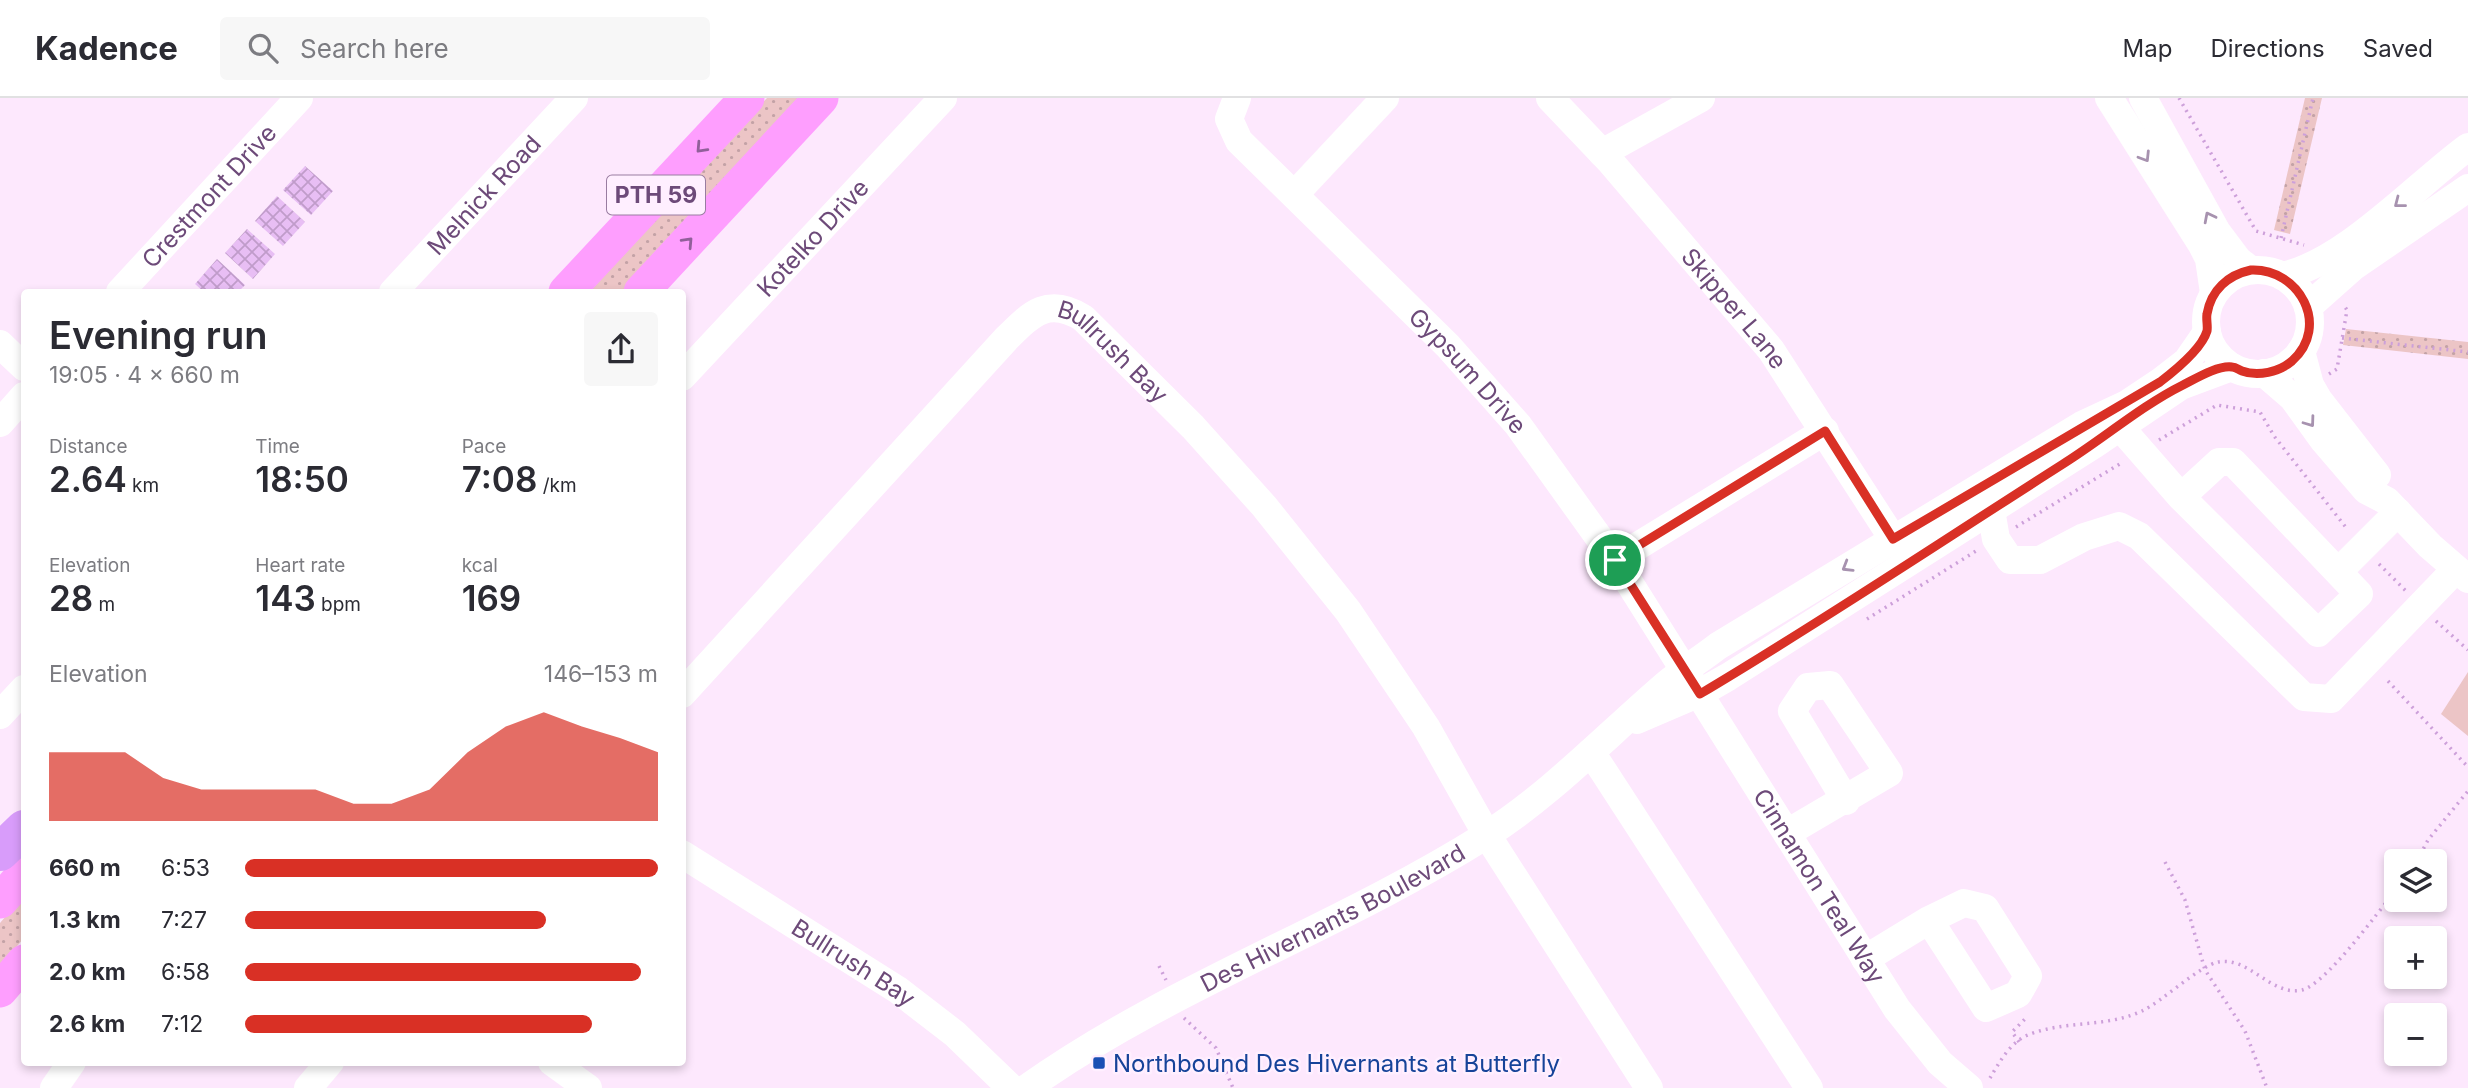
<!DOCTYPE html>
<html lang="en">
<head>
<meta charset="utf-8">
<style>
  body { margin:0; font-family:Inter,sans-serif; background:#f7f7f7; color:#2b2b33; height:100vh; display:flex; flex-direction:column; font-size:26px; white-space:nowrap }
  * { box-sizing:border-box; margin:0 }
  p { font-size:23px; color:#7c7c81 }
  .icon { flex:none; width:38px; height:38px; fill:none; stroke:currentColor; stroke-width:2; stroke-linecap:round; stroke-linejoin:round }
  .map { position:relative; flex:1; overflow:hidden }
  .side { position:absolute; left:21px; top:191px; width:665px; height:777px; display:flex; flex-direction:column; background:#fff; border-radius:7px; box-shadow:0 4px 10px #0003 }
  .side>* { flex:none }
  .controls { position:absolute; left:2384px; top:751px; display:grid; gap:14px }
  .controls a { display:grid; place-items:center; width:63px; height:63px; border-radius:7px; background:#fff; box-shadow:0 4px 10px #0003; font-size:35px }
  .pin { position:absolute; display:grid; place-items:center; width:60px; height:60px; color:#fff; margin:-30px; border:4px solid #fff; border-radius:50%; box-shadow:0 2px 7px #0007 }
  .round { display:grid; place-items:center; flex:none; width:74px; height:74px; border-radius:7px; background:#f7f7f7 }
  .summary { display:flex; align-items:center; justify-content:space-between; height:119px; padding:0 28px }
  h1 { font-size:38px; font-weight:600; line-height:52px }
  .stats { display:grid; grid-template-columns:repeat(3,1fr); gap:10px; height:119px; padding:7px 28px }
  .stats div { display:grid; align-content:center }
  .stats b { font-size:35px; font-weight:600 }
  .stats small { font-size:19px; font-weight:400 }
  .stats p { font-size:19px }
  .chart { height:196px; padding:14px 28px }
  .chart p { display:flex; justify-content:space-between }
  .chart svg { width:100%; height:126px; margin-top:7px; fill:#d93025; opacity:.7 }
  ul { padding:0 28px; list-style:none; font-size:23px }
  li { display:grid; grid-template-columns:112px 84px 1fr; align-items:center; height:52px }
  li i { height:18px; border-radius:9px; background:#d93025 }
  header { display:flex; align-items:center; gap:42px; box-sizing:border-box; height:98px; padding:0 35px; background:#fff; border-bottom:2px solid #e1e1e2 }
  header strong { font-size:33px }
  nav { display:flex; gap:38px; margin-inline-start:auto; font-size:24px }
  .search { width:490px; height:63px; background:#f7f7f7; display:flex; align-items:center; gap:18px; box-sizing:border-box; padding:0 24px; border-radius:7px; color:#7c7c81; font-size:26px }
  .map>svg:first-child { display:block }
  .grass { fill:url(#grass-dots) }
  .pitch { fill:#ecc5c6 }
  .building { fill:url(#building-cross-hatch) }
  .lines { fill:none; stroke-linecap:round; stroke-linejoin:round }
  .path { stroke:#cda0da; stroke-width:3.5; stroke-dasharray:2 5; stroke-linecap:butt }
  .minor { stroke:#fff; stroke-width:28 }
  .major { stroke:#fe9efe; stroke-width:35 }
  .highway { stroke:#d89cfa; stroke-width:38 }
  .oneway { stroke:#915f9a }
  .oneway2 { stroke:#a792af }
  .route-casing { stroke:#fff; stroke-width:14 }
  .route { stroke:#d93025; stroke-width:9 }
  .transit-dot { fill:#1a4fb4; stroke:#ffefff; stroke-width:2.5 }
  .labels { text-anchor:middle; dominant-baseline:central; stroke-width:5; stroke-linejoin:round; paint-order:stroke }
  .shield { fill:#ffefff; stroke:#997ca1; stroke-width:2 }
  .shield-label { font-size:23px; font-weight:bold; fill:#6d4a79 }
  .street-label { font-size:24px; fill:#6d4a79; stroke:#ffefff }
  .transit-label { font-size:24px; fill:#164399; stroke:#ffefff; text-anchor:start }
</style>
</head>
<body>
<header>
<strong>Kadence</strong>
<div class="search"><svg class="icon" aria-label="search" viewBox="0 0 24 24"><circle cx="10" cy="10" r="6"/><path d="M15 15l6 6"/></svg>Search here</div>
<nav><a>Map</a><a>Directions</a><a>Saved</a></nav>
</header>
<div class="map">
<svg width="2468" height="990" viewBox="0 0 2468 990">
  <defs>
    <pattern id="grass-dots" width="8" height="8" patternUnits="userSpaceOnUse" patternTransform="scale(1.75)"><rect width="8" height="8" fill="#ecc5c6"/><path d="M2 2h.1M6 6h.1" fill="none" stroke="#c3a2a6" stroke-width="1.8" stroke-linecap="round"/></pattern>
    <pattern id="building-cross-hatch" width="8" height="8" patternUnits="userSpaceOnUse" patternTransform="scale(1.75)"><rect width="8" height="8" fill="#e8bef4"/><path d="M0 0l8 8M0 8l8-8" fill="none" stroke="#c09cca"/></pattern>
  </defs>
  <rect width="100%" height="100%" fill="#fde8fd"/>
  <path class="grass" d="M767 0H800L621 194H583Z
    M2305 0H2322L2290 136 2274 132Z
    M2346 231 2468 244V261L2343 247Z
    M24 797V840L0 868V825Z"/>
  <path class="pitch" d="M2468 574V638L2441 616Z"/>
  <path class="building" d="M305 68 333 93 311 117 283 92Z
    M277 98 305 124 283 148 255 123Z
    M247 131 275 156 253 181 225 155Z
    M217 161 245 187 238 194H204L195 186Z"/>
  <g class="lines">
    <path class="path" d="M2179 0 2256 133 2304 147
      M2281 140 2313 0
      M2342 240 2468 254
      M2329 276 2337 271 2347 212 2343 206
      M2159 342 2217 307 2260 314 2274 338 2348 432
      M2016 429 2123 364
      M2379 466 2406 493
      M1867 521 1976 453
      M2436 523 2468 552
      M2388 583 2468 669
      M2417 763 2428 742 2468 693
      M2165 764 2185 802 2205 872 2245 933 2267 990
      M1159 868 1166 882
      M1184 920 1216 950 1233 990
      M2019 944 2012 934 2027 919
      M1990 980C1999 965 2010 944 2028 937 2064 922 2106 930 2142 913 2163 903 2199 868 2218 864 2249 858 2272 899 2302 892 2326 886 2377 815 2396 792"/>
    <g class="minor">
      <path id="s1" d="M1237 0 1229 21 1239 43 1448 248 1518 327 1615 462 1897 911 1940 965 1969 990"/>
      <path id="s2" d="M1550 0 1609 62 1771 252 1893 441"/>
      <path d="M2109 0 2202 147 2209 161 2214 195"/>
      <path d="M2143 0 2217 134 2238 162 2251 172"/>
      <path d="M1602 55 1701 0"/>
      <path d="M1295 96 1385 0"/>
      <circle cx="2258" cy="224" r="52"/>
      <path d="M2282 178C2345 165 2416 87 2468 49"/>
      <path id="s3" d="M120 194 299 0"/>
      <path id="s4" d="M393 194 574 0"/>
      <path d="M2308 209 2353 169 2468 90"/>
      <path d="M0 246 24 269"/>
      <path d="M2301 253 2310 287 2318 301 2377 377"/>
      <path d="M2264 275 2293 300 2324 343 2366 392 2387 403 2430 448 2468 481"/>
      <path id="s5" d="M682 279 943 0"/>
      <path d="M0 325 24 298"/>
      <path d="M2120 329 2181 399 2219 364H2233L2359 496 2318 535 2181 399"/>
      <path d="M1991 412 1996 441 2010 462H2040L2084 439 2119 428 2139 438 2304 599 2331 601 2456 471"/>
      <path d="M1615 462 1825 333"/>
      <path d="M2339 473 2398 414"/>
      <path id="s6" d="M682 596 1006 241C1031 216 1048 198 1083 220L1193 329 1264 408 1348 513 1426 629 1487 737 1649 990"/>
      <path d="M0 617 24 591"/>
      <path d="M1637 622 1700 595 1728 579 2095 346 2181 288 2232 269"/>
      <path d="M1591 654 1809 990"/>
      <path d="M1787 735 1889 675 1830 587 1808 589 1792 613 1846 703"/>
      <path id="s7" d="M682 756 898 892 955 936 1011 990"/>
      <path d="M1865 861 1929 822 1964 805 1985 810 2028 878 2018 896 1986 910 1929 822"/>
      <path d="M552 964 588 990"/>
      <path d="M54 990 72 964"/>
      <path d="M308 990 330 964"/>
      <path id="s8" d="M1027 990C1169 889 1337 831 1485 738 1550 697 1605 639 1663 589 1680 574 1700 562 1718 548L2082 327 2127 306 2160 284 2187 263 2207 234"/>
    </g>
    <path class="major" d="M566 194 747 0
      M641 194 821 0
      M0 803 24 776
      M0 892 24 864"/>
    <path class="highway" d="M0 754 24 731"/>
  </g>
  <defs><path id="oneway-chevron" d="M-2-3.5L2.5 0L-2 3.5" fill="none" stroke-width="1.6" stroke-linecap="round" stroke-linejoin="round" transform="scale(1.75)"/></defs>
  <g class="oneway">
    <use href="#oneway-chevron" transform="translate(701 50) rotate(133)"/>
    <use href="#oneway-chevron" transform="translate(688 144) rotate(-47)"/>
  </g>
  <g class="oneway2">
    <use href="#oneway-chevron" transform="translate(2145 59) rotate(58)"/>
    <use href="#oneway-chevron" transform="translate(2399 105) rotate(142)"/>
    <use href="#oneway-chevron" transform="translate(2209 119) rotate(-117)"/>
    <use href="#oneway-chevron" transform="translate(2310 324) rotate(54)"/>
    <use href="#oneway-chevron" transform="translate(1847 469) rotate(149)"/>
  </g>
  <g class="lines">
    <g class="route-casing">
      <path id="route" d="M2251 172C2299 170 2331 228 2292 263 2279 274 2258 279 2242 273 2239 272 2236 269 2232 269 2218 267 2195 281 2183 287 2141 308 2103 341 2063 366 1942 443 1823 523 1700 596L1615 462 1825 333 1893 441 2160 284C2177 271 2202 250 2207 233 2208 228 2206 221 2207 216 2211 192 2228 177 2251 172Z"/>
    </g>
    <use href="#route" class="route"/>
  </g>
  <rect class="transit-dot" x="1092" y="958" width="14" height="14" rx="3.5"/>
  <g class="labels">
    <rect class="shield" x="607" y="77.5" width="98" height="39" rx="5"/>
    <g class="shield-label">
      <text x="656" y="97">PTH 59</text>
    </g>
    <g class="street-label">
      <text stroke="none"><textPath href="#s3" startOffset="131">Crestmont Drive</textPath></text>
      <text stroke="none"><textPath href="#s4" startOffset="133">Melnick Road</textPath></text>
      <text stroke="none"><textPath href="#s5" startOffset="191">Kotelko Drive</textPath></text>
      <text stroke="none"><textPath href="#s2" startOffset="280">Skipper Lane</textPath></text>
      <text stroke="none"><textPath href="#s6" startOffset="614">Bullrush Bay</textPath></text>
      <text stroke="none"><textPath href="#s1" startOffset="371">Gypsum Drive</textPath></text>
      <text stroke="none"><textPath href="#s1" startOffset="996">Cinnamon Teal Way</textPath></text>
      <text stroke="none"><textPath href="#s8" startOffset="350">Des Hivernants Boulevard</textPath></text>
      <text stroke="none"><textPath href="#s7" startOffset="203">Bullrush Bay</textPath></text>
    </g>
    <g class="transit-label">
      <text x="1113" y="965">Northbound Des Hivernants at Butterfly</text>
    </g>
  </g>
</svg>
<div class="controls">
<a><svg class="icon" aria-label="layers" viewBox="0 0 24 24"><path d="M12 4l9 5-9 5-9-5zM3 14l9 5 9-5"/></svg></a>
<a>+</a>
<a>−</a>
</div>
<div class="pin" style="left:1615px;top:462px;background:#1e9e55"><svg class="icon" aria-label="arrive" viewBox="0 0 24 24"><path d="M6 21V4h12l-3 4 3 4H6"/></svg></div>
<section class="side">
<div class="summary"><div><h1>Evening run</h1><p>19:05 · 4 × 660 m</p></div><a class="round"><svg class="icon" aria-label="share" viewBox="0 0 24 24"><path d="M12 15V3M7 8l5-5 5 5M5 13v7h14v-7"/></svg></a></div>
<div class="stats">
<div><p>Distance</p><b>2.64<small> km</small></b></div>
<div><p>Time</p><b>18:50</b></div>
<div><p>Pace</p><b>7:08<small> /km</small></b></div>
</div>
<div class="stats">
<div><p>Elevation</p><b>28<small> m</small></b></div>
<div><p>Heart rate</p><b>143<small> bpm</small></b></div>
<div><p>kcal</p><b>169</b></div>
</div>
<div class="chart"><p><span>Elevation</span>146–153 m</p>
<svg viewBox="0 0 160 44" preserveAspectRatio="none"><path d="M0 44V20L10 20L20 20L30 29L40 33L50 33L60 33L70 33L80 38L90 38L100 33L110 20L120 11L130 6L140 11L150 15L160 20V44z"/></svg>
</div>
<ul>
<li><b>660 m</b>6:53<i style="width:100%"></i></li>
<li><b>1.3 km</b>7:27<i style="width:73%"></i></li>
<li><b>2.0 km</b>6:58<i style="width:96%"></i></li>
<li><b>2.6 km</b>7:12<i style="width:84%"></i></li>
</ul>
</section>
</div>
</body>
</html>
